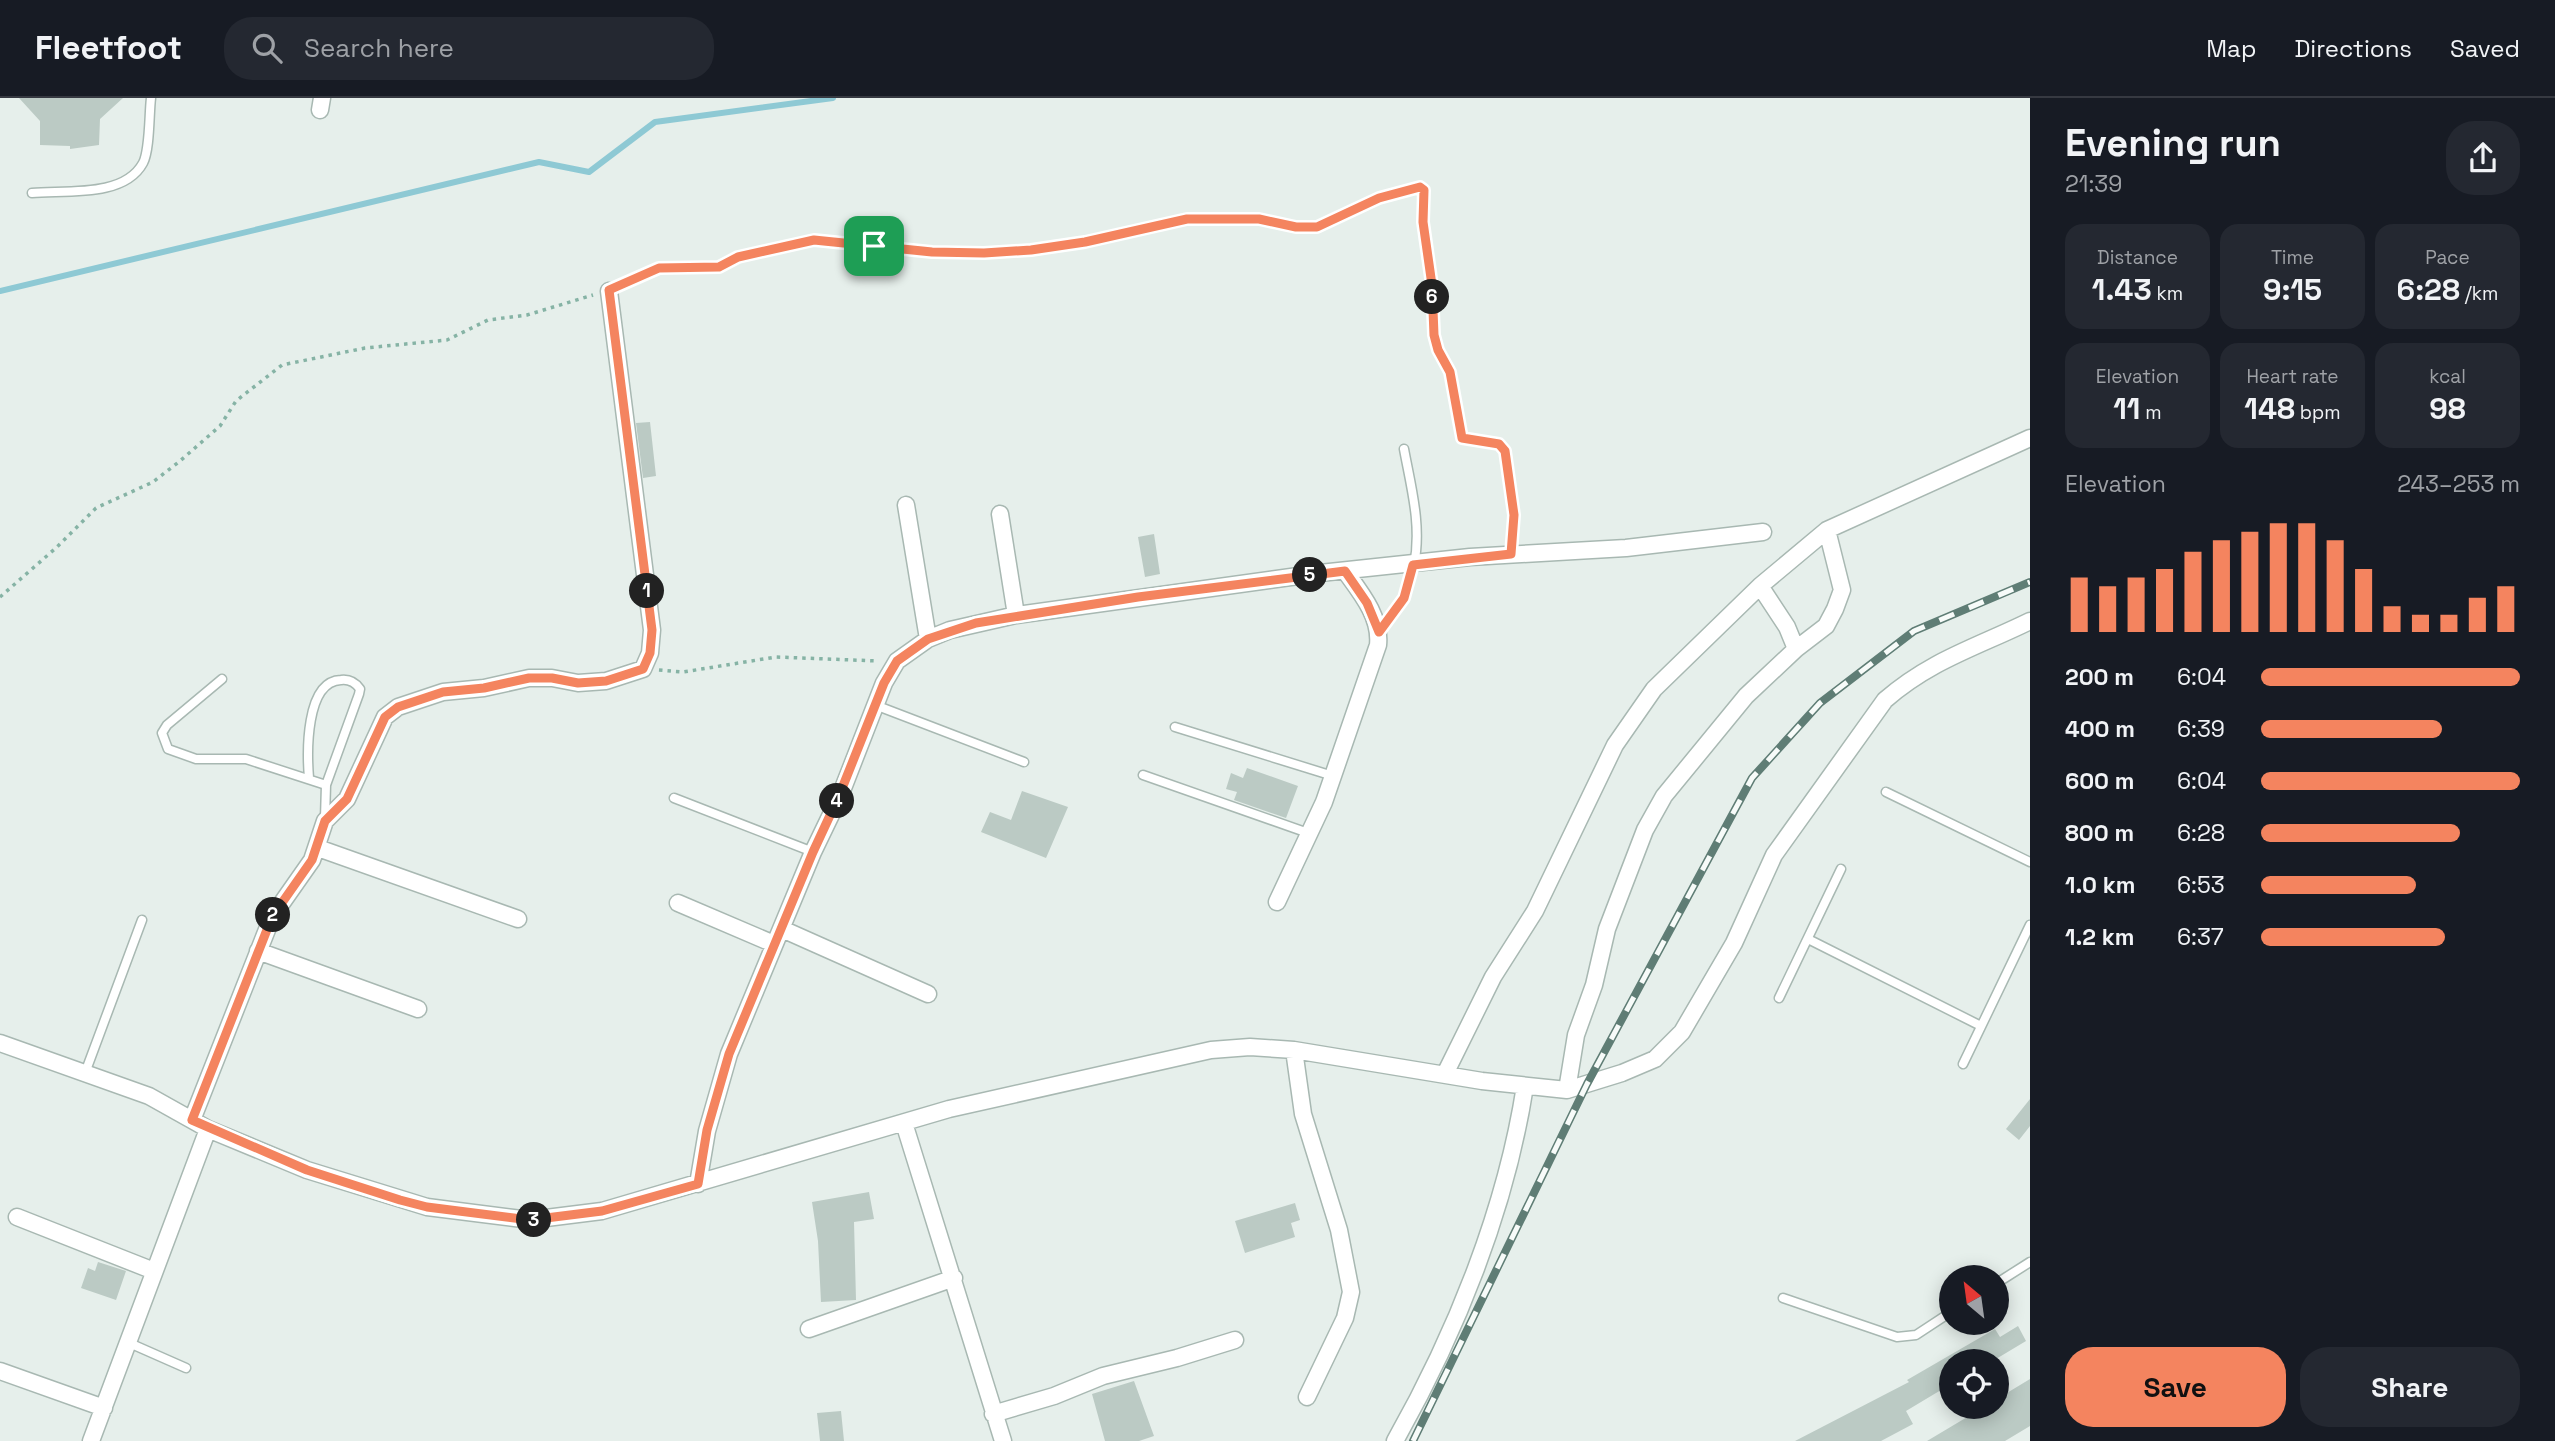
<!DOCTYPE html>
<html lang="en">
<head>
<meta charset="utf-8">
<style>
  body { margin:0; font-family:"Space Grotesk",sans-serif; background:#242831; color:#f1f3f6; height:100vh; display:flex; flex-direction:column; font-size:26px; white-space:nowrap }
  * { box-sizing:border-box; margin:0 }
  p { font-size:23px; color:#9ea1a6 }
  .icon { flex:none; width:38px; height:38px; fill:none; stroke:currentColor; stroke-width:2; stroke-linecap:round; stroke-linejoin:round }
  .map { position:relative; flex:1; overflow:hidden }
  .side { display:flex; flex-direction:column; background:#171b24; width:525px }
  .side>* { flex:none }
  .needle { width:46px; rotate:331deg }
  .controls { position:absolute; left:1939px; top:1167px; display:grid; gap:14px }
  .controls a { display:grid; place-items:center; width:70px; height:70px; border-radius:50%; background:#171b24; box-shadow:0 4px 18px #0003; font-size:35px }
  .pin { position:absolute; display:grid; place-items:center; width:60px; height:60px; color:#fff; margin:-30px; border-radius:14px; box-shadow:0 4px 10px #0006 }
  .km { position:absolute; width:35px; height:35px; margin:-18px; border-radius:50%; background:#222; color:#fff; font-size:19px; line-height:35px; text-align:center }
  .round { display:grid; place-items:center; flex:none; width:74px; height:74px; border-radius:28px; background:#242831 }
  .headline { display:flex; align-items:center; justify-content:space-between; height:119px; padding:0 35px }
  h1 { font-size:38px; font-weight:700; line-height:52px }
  .figures { display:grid; grid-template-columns:repeat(3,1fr); gap:10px; height:119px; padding:7px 35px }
  .figures div { display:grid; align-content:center; border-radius:18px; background:#242831; text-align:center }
  .figures b { font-size:30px; font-weight:700 }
  .figures small { font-size:19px; font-weight:400 }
  .figures p { font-size:19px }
  .chart { height:196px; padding:14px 35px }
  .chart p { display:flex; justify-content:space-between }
  .chart svg { width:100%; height:126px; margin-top:7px; stroke:#f4845f; stroke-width:6 }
  .primary-button { display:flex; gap:14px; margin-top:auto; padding:14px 35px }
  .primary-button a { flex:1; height:80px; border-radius:28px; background:#f4845f; color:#111; font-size:28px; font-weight:700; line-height:80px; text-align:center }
  .primary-button a+a { background:#242831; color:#f1f3f6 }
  ul { padding:0 35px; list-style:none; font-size:23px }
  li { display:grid; grid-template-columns:112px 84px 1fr; align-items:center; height:52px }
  li i { height:18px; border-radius:9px; background:#f4845f }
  header { display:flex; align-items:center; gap:42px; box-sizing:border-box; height:98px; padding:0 35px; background:#171b24; border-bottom:2px solid #363941 }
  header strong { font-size:33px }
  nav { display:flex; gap:38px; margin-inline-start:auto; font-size:24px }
  .search { width:490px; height:63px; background:#242831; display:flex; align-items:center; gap:18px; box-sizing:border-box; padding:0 24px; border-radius:28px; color:#9ea1a6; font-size:26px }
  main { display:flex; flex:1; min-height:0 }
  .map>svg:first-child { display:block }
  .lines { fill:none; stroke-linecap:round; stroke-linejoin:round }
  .stream { stroke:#8ec9d4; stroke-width:6 }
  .building { fill:#bbcac4 }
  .lane-casing { stroke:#a8b8b2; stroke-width:11 }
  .street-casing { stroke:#a8b8b2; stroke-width:19 }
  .path { stroke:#86b3a5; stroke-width:3.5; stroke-dasharray:3.5 5; stroke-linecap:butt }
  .lane { stroke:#fff; stroke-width:8 }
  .street { stroke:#fff; stroke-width:16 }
  .rail-casing { stroke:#5f7d75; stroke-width:8 }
  .rail { stroke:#f7fbf9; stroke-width:5; stroke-dasharray:16; stroke-linecap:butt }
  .route-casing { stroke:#fff; stroke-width:14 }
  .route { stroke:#f4845f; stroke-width:9 }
</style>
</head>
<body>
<header>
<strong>Fleetfoot</strong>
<div class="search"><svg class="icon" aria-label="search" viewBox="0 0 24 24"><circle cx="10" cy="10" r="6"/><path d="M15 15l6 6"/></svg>Search here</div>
<nav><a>Map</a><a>Directions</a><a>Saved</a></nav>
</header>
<main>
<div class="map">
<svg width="2030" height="1343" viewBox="0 0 2030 1343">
  <rect width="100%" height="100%" fill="#e6efeb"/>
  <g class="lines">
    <path class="stream" d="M0 193 539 64 589 74 655 24 833 0"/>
  </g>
  <path class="building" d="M19 0H123L100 21 99 47 70 51V48L40 47V23Z
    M650 324 656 378 643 380 636 325Z
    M1154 436 1160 476 1145 479 1138 439Z
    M1247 670 1298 688 1286 720 1234 702 1237 694 1226 691 1231 675 1243 680Z
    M1022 693 1068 709 1046 760 981 734 990 714 1011 722Z
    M2030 1001V1028L2019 1042 2006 1031Z
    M869 1094 874 1121 854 1124 856 1202 821 1204 818 1143 812 1104Z
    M1295 1105 1300 1122 1291 1125 1295 1139 1245 1155 1235 1123Z
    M98 1164 126 1173 116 1202 81 1190 88 1170 95 1173Z
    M2018 1228 2026 1243 1991 1264H1951V1286L1906 1313 1913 1326 1881 1343H1795L1909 1284 1907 1282 1995 1231 2000 1239Z
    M2030 1281V1328L2005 1343H1927L1984 1309H1997V1301Z
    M1134 1283 1154 1338 1139 1343H1105L1092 1296Z
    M841 1313 844 1343H820L817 1315Z"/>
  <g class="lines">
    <g class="lane-casing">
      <path id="lane" d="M32 95C65 92 124 100 143 65 150 52 149 16 151 0
        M1404 351C1411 389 1422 428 1414 467
        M222 581 167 627 162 635 168 651 196 661H246L326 687
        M875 607 1024 664
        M1175 629 1333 678
        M1143 677 1311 736
        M309 680C307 656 305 583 341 582 349 581 355 584 360 591L359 596 326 687 325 720
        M1886 694 2030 764
        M674 700 813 754
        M1808 841 1979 927
        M1779 900 1841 771
        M1963 966 2030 827
        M85 975 142 822
        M1997 1185 2030 1164
        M1783 1200 1897 1239 1916 1237 1951 1214
        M127 1244 186 1270"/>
    </g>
    <g class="street-casing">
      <path id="street" d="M320 12 322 0
        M906 407 928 541
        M1000 416 1016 517
        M1760 488 1787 529 1796 551
        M318 750 518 821
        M1277 804 1324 704 1378 547C1381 519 1361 495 1345 473
        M678 805 774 846
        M782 831 928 896
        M258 853 418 911
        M0 945 149 998 208 1031 307 1072 427 1109 530 1122 602 1113 949 1011 1211 952 1250 949 1294 952 1482 983 1567 992 1622 975 1655 961 1682 934 1734 845 1774 757 1885 602C1931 562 1977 549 2030 523
        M1294 952 1303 1016 1339 1132 1351 1194 1345 1220 1307 1299
        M1445 976 1493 879 1535 813 1615 647 1654 591 1760 488 1827 432 2030 340
        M1567 992 1576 937 1594 887 1607 831 1645 732 1664 698 1746 598 1796 551 1826 528 1835 511 1842 492 1827 432
        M192 1022 272 819 312 762 325 723 347 701 385 619 398 609 443 594 484 590 529 580H552L578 585 606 583 643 571 650 555 652 532 609 193
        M904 1025 1003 1343
        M698 1086 707 1033 729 956 813 754 840 698 884 585 897 563 928 541 950 532 1016 517 1320 475 1470 459 1626 450 1763 434
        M17 1119 154 1173
        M809 1231 954 1180
        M0 1273 104 1310
        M993 1316 1054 1298 1103 1278 1177 1260 1235 1242
        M91 1343 208 1031
        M1395 1343C1456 1235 1506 1111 1525 988"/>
    </g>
    <path class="path" d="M623 186 646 173 659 170 719 169 738 159 814 142 932 154 984 155 1031 152 1085 144 1187 121H1259L1296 129H1316L1379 100 1423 89V124L1432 187 1434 237 1438 252 1450 274 1462 340 1499 346 1505 353 1514 417 1512 441
      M0 499 57 449 96 410 153 384 180 363 220 328 236 303 282 267 365 250 447 242 488 222 527 217 593 197
      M1391 519 1404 500 1409 482
      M659 572 683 574 776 559 878 563"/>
    <use href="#lane" class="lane"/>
    <use href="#street" class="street"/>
    <g class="rail-casing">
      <path id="rail" d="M1413 1343 1587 986 1752 680 1820 605 1914 533 2030 484"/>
    </g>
    <use href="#rail" class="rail"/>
  </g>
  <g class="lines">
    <g class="route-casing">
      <path id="route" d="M1420 89 1424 92 1423 124 1432 187 1434 237 1438 252 1450 274 1462 340 1499 346 1505 353 1514 417 1511 456 1413 467 1404 500 1379 534 1367 505 1345 473 1138 499 976 525 928 541 897 563 884 585 839 698 813 754 729 956 707 1032 698 1086 602 1113 530 1122 427 1109 400 1102 307 1072 192 1022 272 819 312 762 325 723 347 701 385 619 398 609 443 594 484 590 529 580H552L578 585 606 583 643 571 650 555 652 532 609 192 659 170 719 169 738 159 814 142 932 154 984 155 1031 152 1085 144 1187 121H1259L1296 129H1317L1379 100Z"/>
    </g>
    <use href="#route" class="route"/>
  </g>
</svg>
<div class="controls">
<a><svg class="needle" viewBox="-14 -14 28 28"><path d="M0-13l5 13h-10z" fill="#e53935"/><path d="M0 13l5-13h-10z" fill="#9ea1a6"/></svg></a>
<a><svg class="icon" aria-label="locate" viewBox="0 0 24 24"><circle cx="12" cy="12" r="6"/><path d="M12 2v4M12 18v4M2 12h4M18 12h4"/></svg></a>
</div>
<div class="pin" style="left:874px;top:148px;background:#1e9e55"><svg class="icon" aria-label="arrive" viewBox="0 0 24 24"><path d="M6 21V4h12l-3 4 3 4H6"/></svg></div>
<b class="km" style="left:647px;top:493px">1</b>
<b class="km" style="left:273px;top:817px">2</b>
<b class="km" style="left:534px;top:1122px">3</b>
<b class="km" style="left:837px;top:703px">4</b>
<b class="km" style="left:1310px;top:477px">5</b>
<b class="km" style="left:1432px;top:199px">6</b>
</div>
<section class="side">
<div class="headline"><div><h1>Evening run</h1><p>21:39</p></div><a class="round"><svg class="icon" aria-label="share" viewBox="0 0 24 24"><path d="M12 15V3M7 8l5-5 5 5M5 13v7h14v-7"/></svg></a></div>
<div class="figures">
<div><p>Distance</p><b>1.43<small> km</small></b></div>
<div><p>Time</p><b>9:15</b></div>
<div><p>Pace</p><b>6:28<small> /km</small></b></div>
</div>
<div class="figures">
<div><p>Elevation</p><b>11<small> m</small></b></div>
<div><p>Heart rate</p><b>148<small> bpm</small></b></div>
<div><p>kcal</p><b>98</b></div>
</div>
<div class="chart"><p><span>Elevation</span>243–253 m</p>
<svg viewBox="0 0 160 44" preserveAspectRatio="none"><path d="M5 44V25M15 44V28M25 44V25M35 44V22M45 44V16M55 44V12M65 44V9M75 44V6M85 44V6M95 44V12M105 44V22M115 44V35M125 44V38M135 44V38M145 44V32M155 44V28"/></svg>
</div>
<ul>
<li><b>200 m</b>6:04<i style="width:100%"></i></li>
<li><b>400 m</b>6:39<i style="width:70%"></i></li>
<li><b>600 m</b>6:04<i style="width:100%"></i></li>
<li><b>800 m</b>6:28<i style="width:77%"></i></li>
<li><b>1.0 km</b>6:53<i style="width:60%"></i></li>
<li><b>1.2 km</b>6:37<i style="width:71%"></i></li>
</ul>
<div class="primary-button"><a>Save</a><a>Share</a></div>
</section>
</main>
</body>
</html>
